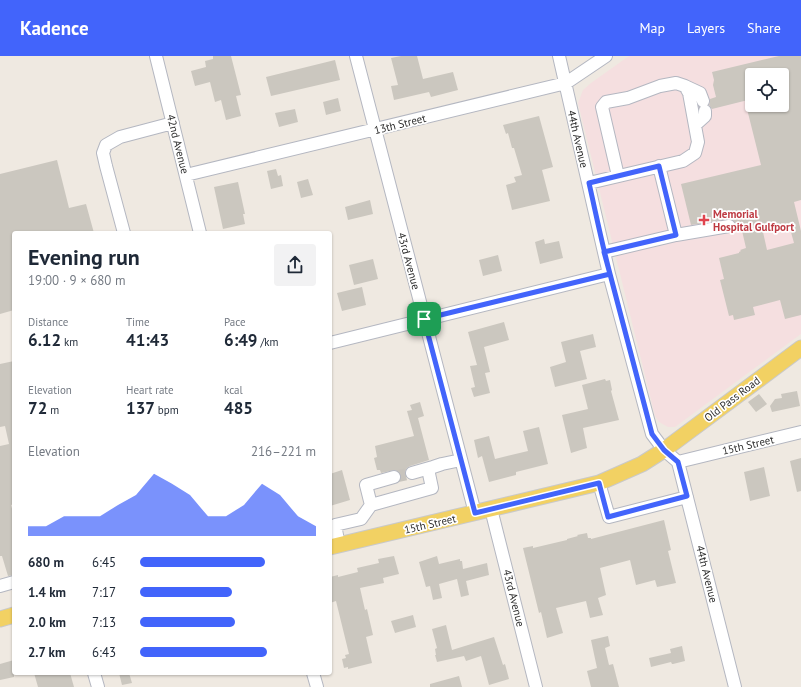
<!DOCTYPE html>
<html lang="en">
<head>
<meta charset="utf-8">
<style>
  body { margin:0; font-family:"PT Sans",sans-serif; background:#f2f2f3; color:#1f2937; height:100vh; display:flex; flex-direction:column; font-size:15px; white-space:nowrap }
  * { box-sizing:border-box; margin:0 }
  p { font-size:13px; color:#747a83 }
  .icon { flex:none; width:22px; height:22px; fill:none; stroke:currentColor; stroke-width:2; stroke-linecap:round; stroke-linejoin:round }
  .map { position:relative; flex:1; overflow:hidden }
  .sheet { position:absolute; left:12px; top:175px; width:320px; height:444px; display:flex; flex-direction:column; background:#fff; border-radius:4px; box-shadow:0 1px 3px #0004 }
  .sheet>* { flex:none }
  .tools { position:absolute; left:745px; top:12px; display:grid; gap:8px }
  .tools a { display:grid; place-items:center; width:44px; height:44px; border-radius:4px; background:#fff; box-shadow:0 1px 3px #0004; font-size:20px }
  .pin { position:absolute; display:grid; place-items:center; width:34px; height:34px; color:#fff; margin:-17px; border-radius:8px; box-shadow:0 2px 6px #0006 }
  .round { display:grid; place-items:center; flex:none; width:42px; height:42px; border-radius:4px; background:#f2f2f3 }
  .headline { display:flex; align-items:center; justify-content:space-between; height:68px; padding:0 16px }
  h1 { font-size:22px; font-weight:600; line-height:30px }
  .stats { display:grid; grid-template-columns:repeat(3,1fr); gap:6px; height:68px; padding:4px 16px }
  .stats div { display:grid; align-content:center }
  .stats b { font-size:17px; font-weight:600 }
  .stats small { font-size:11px; font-weight:400 }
  .stats p { font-size:11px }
  .chart { height:112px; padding:8px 16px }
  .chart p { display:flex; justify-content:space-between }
  .chart svg { width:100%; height:72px; margin-top:4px; fill:#4264fb; opacity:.7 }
  ul { padding:0 16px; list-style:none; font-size:13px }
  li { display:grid; grid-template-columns:64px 48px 1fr; align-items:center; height:30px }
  li i { height:10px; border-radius:5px; background:#4264fb }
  header { display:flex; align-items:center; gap:24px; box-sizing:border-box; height:56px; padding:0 20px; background:#4264fb; color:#fff }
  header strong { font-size:19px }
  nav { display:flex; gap:22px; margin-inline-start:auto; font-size:14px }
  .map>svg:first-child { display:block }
  .medical { fill:#f5dfe0; fill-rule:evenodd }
  .building { fill:#cbc7bf; fill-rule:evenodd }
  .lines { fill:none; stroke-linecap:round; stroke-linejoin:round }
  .minor-tunnel { stroke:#c8c4bd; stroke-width:12; stroke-dasharray:12 6; stroke-linecap:butt }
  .minor-casing { stroke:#b4b7c1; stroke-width:14 }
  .major-casing { stroke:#c9c9c9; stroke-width:17 }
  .minor { stroke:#fff; stroke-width:12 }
  .major { stroke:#f2d163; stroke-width:15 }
  .route-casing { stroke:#fff; stroke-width:8 }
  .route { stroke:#4264fb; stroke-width:5 }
  .health-dot { fill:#e0444e; stroke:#fff; stroke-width:1.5 }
  .labels { text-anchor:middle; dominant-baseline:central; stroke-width:3.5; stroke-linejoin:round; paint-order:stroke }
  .street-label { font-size:11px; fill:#2e2e2e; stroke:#fff }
  .health-label { font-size:11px; font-weight:bold; fill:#be3a42; stroke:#fff; text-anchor:start }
</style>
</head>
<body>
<header>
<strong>Kadence</strong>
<nav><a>Map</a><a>Layers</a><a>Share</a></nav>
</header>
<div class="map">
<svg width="801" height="631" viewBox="0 0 801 631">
  <rect width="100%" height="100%" fill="#efe9e1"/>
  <path class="medical" d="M629 0H801V278L675 371H668L659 366 655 360 578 47 583 34 591 27ZM752 19H782V49H752Z"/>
  <path class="building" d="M213 0H231L241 39 236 40 241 60 226 64 221 44 215 46 210 26 195 30 191 15 206 11 205 5 213 3Z
    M401 0H417L423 23 453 16 458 34 431 41 429 36 394 44 391 30 398 29 391 2Z
    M779 0H801V144L794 146 801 175V259L785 263 780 244 753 251 755 259 734 264 733 259 729 260 720 224 724 223 719 202 739 197V196L741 195 740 194 746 192 740 166 735 167 732 163H728L691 169 681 128 761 109 746 49H782V19H752V43L712 53 709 49 710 46V43L716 41 713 29 714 24 712 16ZM789 169 794 187 767 194 763 176Z
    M335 4 340 24 271 40 266 21Z
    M338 42 341 55 326 59 323 46Z
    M295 53 298 66 279 71 275 57Z
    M539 60 553 111 542 114 550 145 512 154 506 129 516 126 514 121 522 119 514 92H512L508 77 506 78 503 69Z
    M57 104 69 152 86 148 94 177H14V254L0 258V118Z
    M276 113 278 120 281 119 283 130 271 133 267 115Z
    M308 123 313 139 301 142 297 126Z
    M238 126 245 158H243L245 168 223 173 214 131Z
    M370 144 373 158 348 164 345 151Z
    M544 183 545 188 559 185 563 202 540 208 535 186Z
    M498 199 502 215 483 220 479 204Z
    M373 203 378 223 354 229 349 209Z
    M362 231 366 249 342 255 337 237Z
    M504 266 509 284 484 291 490 316 485 317 490 337 474 341 471 332 475 331 470 310 477 309 468 276Z
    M593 278 596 291 580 295 587 323 555 331 550 311 566 306 561 286Z
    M14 305V448L11 449 14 460V519L8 520 2 500H0V390L9 388 5 370 0 371V308Z
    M605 323 606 325 610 324 612 334 611 335 619 364 583 372 587 392 571 397 562 359 588 353 582 329Z
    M797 335 800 350 772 356 770 350 775 343 782 342 781 338Z
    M759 338 767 348 756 356 748 346Z
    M420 346 424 360 418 362 429 404 410 410 407 412 405 416V420L401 421 399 416 395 414 381 417 380 414H377L374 402 377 401 375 390 414 380 407 355 412 354 410 349Z
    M539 371 548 408 516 416V419L489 426 482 400 478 402 474 384 489 380 495 403 528 395 523 375Z
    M801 402V435L797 436 790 405Z
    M764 411 770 440 750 445 744 416Z
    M342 414 350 444 330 450V418Z
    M664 464 671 494 668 495 676 527 657 531 655 524 636 529 630 504 600 512 606 539 598 542 603 559 590 562 586 545 556 552 563 577 547 582 541 556 539 557 523 492 533 490V492L567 484V483L578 480 577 479 587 477 588 482H591V483Z
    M394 500 399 518 383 522 384 527 360 532 365 554 367 553 373 579 366 581 372 607 348 613V611L344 612 342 603 346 602 345 599 349 598 336 545 330 547V521L338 519V521L358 516 357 512 379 507 378 503Z
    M437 500 439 508 460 503V505H462L463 513 487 507 489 519 466 525 469 539 461 541 457 523 439 528 442 542 433 544 430 530 426 531 419 506Z
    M413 559 416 571 395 577 391 565Z
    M446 569 452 594 494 581 503 609 505 608 509 623 489 629 481 600 466 605 464 600 437 606 435 599H436L435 593 437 592 432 573Z
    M608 580 610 590 605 592 609 609 613 608 619 631H591L587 615 597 612 591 584Z
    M682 590 685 605 673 608H672L671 606 651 611 649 602 671 597 670 593Z
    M14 604V621L0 624V608Z
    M34 617H70L74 631H38Z
    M119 617H129L132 627 122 629Z
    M459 620 462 631H430V628Z"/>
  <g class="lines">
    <path class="minor-tunnel" d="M394 421 412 417"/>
    <g class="minor-casing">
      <path id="minor" d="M156 0 200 177
        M356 0 475 457
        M559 0 609 218 652 378 664 394 678 406 801 376
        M685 30 700 37 703 45
        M695 69 705 60V55
        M186 119 566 27 606 0
        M589 127 683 105 695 97 698 86 689 37 685 30 676 27 660 30 628 42 606 46 602 51 618 120
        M124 177 106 110 103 97 106 89 120 81 173 67
        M676 179 729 170
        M604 196 676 179 659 110
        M330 287 609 218
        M678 406 735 631
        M412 417 433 411 442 408 461 404
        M599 427 609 461 687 441
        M371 449 366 429 394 421
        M491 453 536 631
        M339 489 335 469 361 463 371 449 432 432 428 413
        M0 530 14 526
        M94 617 98 631
        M313 617 317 631"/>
    </g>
    <g class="major-casing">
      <path id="major" d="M330 491 599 427 642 408 664 394 801 292
        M0 563 14 559"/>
    </g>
    <use href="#minor" class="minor"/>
    <use href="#major" class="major"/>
  </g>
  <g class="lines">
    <g class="route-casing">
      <path id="route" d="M424 263 475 457 599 427 608 461 687 440 678 406 664 394 652 378 610 218C602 188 596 158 589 127L659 110 676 179 604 196 610 218 424 263"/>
    </g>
    <use href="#route" class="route"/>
  </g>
  <path class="health-dot" d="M702 158h4v4h4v4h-4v4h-4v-4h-4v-4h4z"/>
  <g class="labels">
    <g class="street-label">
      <text transform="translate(400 68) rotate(-14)">13th Street</text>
      <text transform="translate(578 83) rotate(77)">44th Avenue</text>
      <text transform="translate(178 88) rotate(76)">42nd Avenue</text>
      <text transform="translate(409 205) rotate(75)">43rd Avenue</text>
      <text transform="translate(732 343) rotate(-37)">Old Pass Road</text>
      <text transform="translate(748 389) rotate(-13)">15th Street</text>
      <text transform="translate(430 468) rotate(-13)">15th Street</text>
      <text transform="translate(707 518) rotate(76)">44th Avenue</text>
      <text transform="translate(514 542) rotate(76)">43rd Avenue</text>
    </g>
    <g class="health-label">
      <text x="713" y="158">Memorial<tspan x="713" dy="13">Hospital Gulfport</tspan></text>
    </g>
  </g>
</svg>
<div class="tools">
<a><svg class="icon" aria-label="locate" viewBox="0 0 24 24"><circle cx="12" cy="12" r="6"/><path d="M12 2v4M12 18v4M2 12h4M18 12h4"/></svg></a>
</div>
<div class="pin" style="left:424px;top:263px;background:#1e9e55"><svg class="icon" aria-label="arrive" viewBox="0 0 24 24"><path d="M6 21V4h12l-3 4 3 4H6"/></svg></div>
<section class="sheet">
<div class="headline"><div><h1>Evening run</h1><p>19:00 · 9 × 680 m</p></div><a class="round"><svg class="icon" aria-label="share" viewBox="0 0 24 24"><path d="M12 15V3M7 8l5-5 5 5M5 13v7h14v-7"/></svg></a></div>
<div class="stats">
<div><p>Distance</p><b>6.12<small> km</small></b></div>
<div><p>Time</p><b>41:43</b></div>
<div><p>Pace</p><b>6:49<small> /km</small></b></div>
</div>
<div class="stats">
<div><p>Elevation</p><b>72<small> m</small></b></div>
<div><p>Heart rate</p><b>137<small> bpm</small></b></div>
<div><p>kcal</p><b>485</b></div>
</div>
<div class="chart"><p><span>Elevation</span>216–221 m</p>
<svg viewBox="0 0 160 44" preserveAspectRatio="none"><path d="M0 44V38L10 38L20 32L30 32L40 32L50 25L60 19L70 6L80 12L90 19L100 32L110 32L120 25L130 12L140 19L150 32L160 38V44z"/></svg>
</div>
<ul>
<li><b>680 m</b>6:45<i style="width:71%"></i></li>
<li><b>1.4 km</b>7:17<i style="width:52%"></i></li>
<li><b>2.0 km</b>7:13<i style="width:54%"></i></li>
<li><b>2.7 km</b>6:43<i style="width:72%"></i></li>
</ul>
</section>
</div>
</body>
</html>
